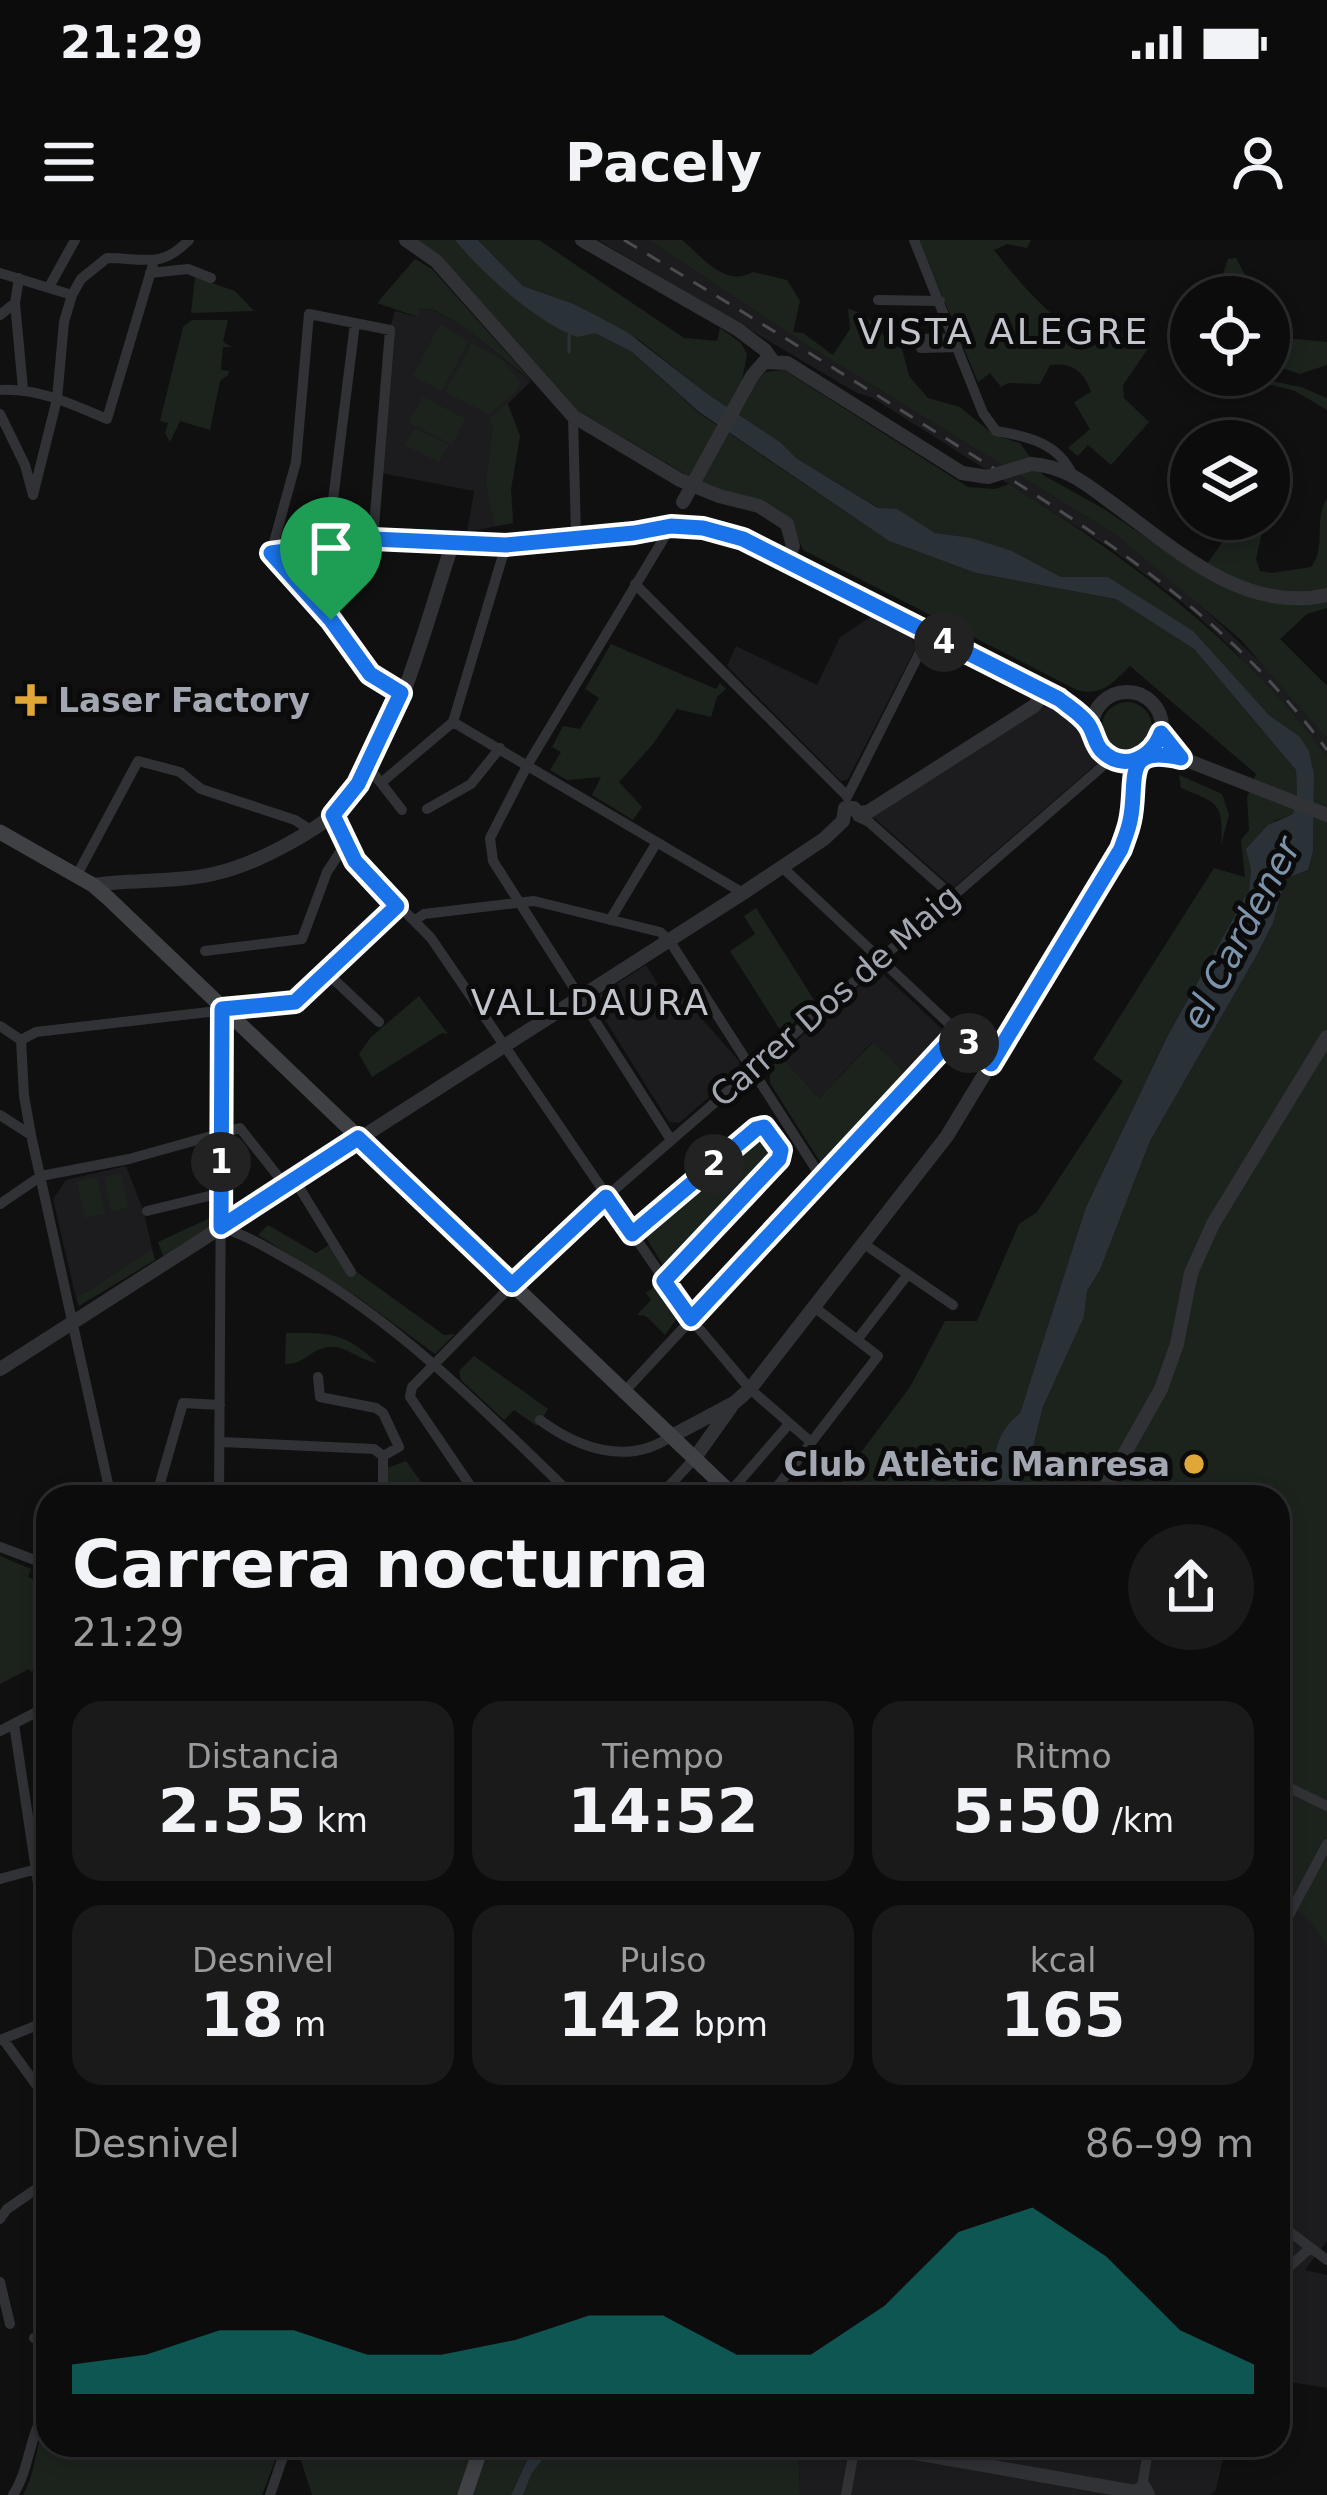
<!DOCTYPE html>
<html lang="es">
<head>
<meta charset="utf-8">
<style>
  body { margin:0; font-family:"DejaVu Sans",sans-serif; background:#1a1a1b; color:#f1f3f6; height:100vh; display:flex; flex-direction:column; font-size:45px; white-space:nowrap }
  * { box-sizing:border-box; margin:0 }
  p { font-size:39px; color:#9a9b9d }
  .icon { flex:none; width:66px; height:66px; fill:none; stroke:currentColor; stroke-width:2; stroke-linecap:round; stroke-linejoin:round }
  .map { position:relative; flex:1; overflow:hidden }
  .panel { position:absolute; left:36px; top:1245px; width:1254px; height:972px; display:flex; flex-direction:column; background:#0c0c0d; border-radius:36px; box-shadow:0 6px 18px #0003,0 0 0 3px #2c2c2e }
  .panel>* { flex:none }
  .controls { position:absolute; left:1170px; top:36px; display:grid; gap:24px }
  .controls a { display:grid; place-items:center; width:120px; height:120px; border-radius:50%; background:#0c0c0d; box-shadow:0 6px 18px #0003,0 0 0 3px #2c2c2e; font-size:60px }
  .pin { position:absolute; display:grid; place-items:center; width:102px; height:102px; color:#fff; margin:-123px -51px; border-radius:50% 50% 50% 0; rotate:-45deg; box-shadow:0 0 12px #0007 }
  .pin .icon { rotate:45deg }
  .km { position:absolute; width:60px; height:60px; margin:-30px; border-radius:50%; background:#222; color:#fff; font-size:33px; line-height:60px; text-align:center }
  .round { display:grid; place-items:center; flex:none; width:126px; height:126px; border-radius:63px; background:#1a1a1b }
  .head { display:flex; align-items:center; justify-content:space-between; height:204px; padding:0 36px }
  h1 { font-size:66px; font-weight:800; line-height:90px }
  .metrics { display:grid; grid-template-columns:repeat(3,1fr); gap:18px; height:204px; padding:12px 36px }
  .metrics div { display:grid; align-content:center; border-radius:30px; background:#1a1a1b; text-align:center }
  .metrics b { font-size:60px; font-weight:800 }
  .metrics small { font-size:33px; font-weight:400 }
  .metrics p { font-size:33px }
  .chart { height:336px; padding:24px 36px }
  .chart p { display:flex; justify-content:space-between }
  .chart svg { width:100%; height:216px; margin-top:12px; fill:#0f766e; opacity:.7 }
  .status { display:flex; justify-content:space-between; align-items:center; height:84px; padding:0 60px; background:#0c0c0d; direction:ltr }
  .status svg { height:33px; fill:currentColor }
  header { display:flex; justify-content:space-between; align-items:center; height:156px; padding:0 36px; background:#0c0c0d; font-size:54px; font-weight:800 }
  .map>svg:first-child { display:block }
  .built { fill:#1c1c1e }
  .green { fill:#1c231d }
  .water { fill:#2a3238 }
  .lines { fill:none; stroke-linecap:round; stroke-linejoin:round }
  .stream { stroke:#2a3238; stroke-width:3 }
  .minor { stroke:#313236; stroke-width:10 }
  .tertiary { stroke:#313236; stroke-width:14 }
  .secondary { stroke:#3f4145; stroke-width:15 }
  .rail { stroke:#4a4c50; stroke-width:3; stroke-dasharray:15 12; stroke-linecap:butt }
  .tertiary-bridge { stroke:#313236; stroke-width:14 }
  .route-casing { stroke:#fff; stroke-width:24 }
  .route { stroke:#1a73e8; stroke-width:15 }
  .poi-dot { fill:#e1a638; stroke:#0b0b0c; stroke-width:4.5 }
  .labels { text-anchor:middle; dominant-baseline:central; stroke-width:10; stroke-linejoin:round; paint-order:stroke }
  .poi-label { font-size:33px; font-weight:bold; fill:#a2a7b1; stroke:#0b0b0c; text-anchor:start }
  .street-label { font-size:33px; fill:#a2a7b1; stroke:#0b0b0c }
  .neighbourhood-label { font-size:36px; letter-spacing:3px; fill:#c3c5cd; stroke:#0b0b0c }
  .water-label { font-size:36px; font-style:italic; fill:#7b94aa; stroke:#0b0b0c }
</style>
</head>
<body>
<div class="status"><b>21:29</b><svg viewBox="0 0 49 12"><path d="M0 12V9h3v3zM5 12V6h3v6zM10 12V3h3v9zM15 12V0h3v12zM26 1h20v11H26zM47 4h2v5h-2z"/></svg></div>
<header><svg class="icon" aria-label="menu" viewBox="0 0 24 24"><path d="M4 6h16M4 12h16M4 18h16"/></svg>Pacely<svg class="icon" aria-label="person" viewBox="0 0 24 24"><circle cx="12" cy="8" r="4"/><path d="M4 21q1-7 8-7t8 7"/></svg></header>
<div class="map">
<svg width="1327" height="2255" viewBox="0 0 1327 2255">
  <rect width="100%" height="100%" fill="#101011"/>
  <path class="built" d="M598 0H649L807 105 1116 295 1189 355 1275 436 1327 498V517L1232 408 1183 363 1107 306 873 158 857 153Z
    M420 68 433 70 464 87 531 141 508 164 520 196 511 249 513 283 467 292 474 251 381 233 390 88 395 71 417 77Z
    M872 376 912 396 915 409 848 539 841 541 727 426 736 406 817 445 840 397Z
    M1050 463 1076 477 1102 519 953 648 872 576Z
    M646 725 664 754 675 748 739 821V831L679 883 669 882 595 764 599 755Z
    M872 735H884L942 789V798L908 836 872 802 819 858 780 815Z
    M126 926 144 972 152 1009 76 1058 53 959 66 940Z
    M1283 1662 1311 1680 1327 1708V2001L1305 2030 1327 2035V2148L1278 2140V1672Z
    M798 2205H1226L1216 2250 1210 2255H800Z"/>
  <path class="green" d="M413 0H455L517 58 555 86 595 93 632 112 699 173 889 301 976 333 1116 359 1194 409 1296 530 1297 554 1293 574 1274 581 1251 629 1249 650 1167 797 1086 967 1020 1173C991 1198 998 1223 990 1257H835L853 1223 910 1147 945 1081H977L1019 984 1037 972 1123 841 1093 819 1214 628 1245 637 1241 600 1249 590 1247 558 1256 534 1130 426C1113 442 1103 457 1077 450L803 310 795 290 777 269 705 246 577 170Z
    M478 0H539L684 98 717 101 720 88 741 103 747 114 742 140 752 146 766 132 784 130 968 247 995 249 1009 244C1130 320 1242 401 1327 517V1708C1315 1686 1306 1674 1283 1663L1278 1672V1257H1014L1031 1215 1043 1167 1084 1077 1087 1051 1100 1030 1150 901 1258 713 1273 683 1285 639 1308 630 1313 612 1314 535 1299 496 1269 475 1193 392 1108 337H1061L1012 311 935 293 911 279 879 268 796 218 780 202 709 155 639 100 574 64 523 46Z
    M649 0H682C703 17 724 48 753 32L787 40 800 61 793 92 803 93 833 115 850 89 848 69C880 77 875 96 902 109L909 136 928 158 960 167 994 195 1020 203 1043 235 1104 269 1200 334 1228 294 1233 298 1247 297 1254 279H1265L1256 319 1260 331 1272 333 1311 327C1327 307 1313 281 1327 258V368L1307 374 1280 399 1327 446V498L1240 399 1116 295 807 105Z
    M919 0H1031L1027 8 1007 4 994 10C1018 40 1069 107 1114 98 1123 96 1131 89 1139 84L1143 86 1149 107 1123 145 1124 158 1149 182 1111 225 1088 205 1078 216 1068 208 1090 189 1074 162 1091 152C1084 131 1072 122 1050 125L1040 144 1008 143 1001 147 990 133 978 142Z
    M1236 18 1257 57H1225L1221 40 1228 19Z
    M415 19 432 29 532 141 464 87 434 70 420 68 418 77 377 63Z
    M195 37 235 51 254 71 191 73Z
    M192 80H228L223 102 232 107H223L221 130 229 131 228 135 220 141 210 190 180 181 170 202 165 193 168 183 160 181 183 87Z
    M440 84 469 101 442 151 413 136Z
    M1269 92 1285 98 1327 102V125L1299 134 1269 123Z
    M472 103 502 120 521 141 517 151 489 174 445 152Z
    M1241 135 1301 147 1327 158V170L1295 151 1272 145 1252 147 1241 139Z
    M423 157 466 179 452 204 408 182Z
    M507 163 520 196 511 249 513 283 495 286 486 244 493 187 489 179Z
    M414 188 449 205 439 222 405 205Z
    M611 404 716 449 720 443 726 449 717 457 711 477 677 469 653 504 619 542 642 567 633 580 592 555 601 537 567 540 550 530 561 512 552 507 563 486 580 489 599 458 585 449Z
    M1102 487a25 25 0 1 1 50 0a25 25 0 1 1-50 0Z
    M1179 535 1222 554 1229 575 1221 605C1224 563 1218 563 1181 548Z
    M756 668 816 763 782 793 730 711 755 694 744 676Z
    M419 756 448 794 442 793 372 837 359 814 371 797Z
    M873 802 908 836 829 921 820 922 770 843V827L780 815 819 858Z
    M766 893 777 907 774 918 667 1032 643 992 754 895Z
    M121 934 128 968 111 971 104 937Z
    M97 937 105 974 85 978 77 942Z
    M212 977 211 986 163 1016 158 1002Z
    M268 985 316 1013 337 1000 354 1030 444 1095 455 1094 435 1114 359 1058 258 995Z
    M152 1009 155 1020 79 1066 76 1058Z
    M657 1045 677 1078 665 1095 646 1076 637 1075 651 1060 646 1053Z
    M286 1093C330 1093 345 1092 377 1123 360 1121 345 1105 329 1107 310 1109 304 1125 285 1124Z
    M474 1116 548 1169 537 1186 514 1170 504 1180 461 1140 459 1131Z
    M406 1221 432 1257H387V1228Z
    M0 1316 31 1329 28 1337 37 1341 40 1335 46 1338 40 1354 48 1358V1426L44 1422 31 1432 29 1429 0 1444Z
    M48 2177V2205H281L262 2255H23C37 2230 35 2203 48 2177Z
    M296 2205H534L511 2255H312Z
    M554 2205H798L800 2255H523L532 2233Z"/>
  <path class="water" d="M455 0H478L523 46 574 64 627 92 709 155 780 202 796 218 878 268 897 269 935 293 971 298 1012 311 1061 337H1108L1193 391 1269 475 1299 496 1309 511 1314 535 1313 612 1308 630 1285 639 1273 683 1258 713 1150 901 1100 1030 1087 1051 1084 1077 1043 1167 1031 1215 1014 1257H990C998 1220 988 1200 1020 1173L1086 967 1167 797 1249 650 1251 629 1246 609 1268 585 1293 574 1297 554 1296 530 1194 409 1116 359 976 333 889 301 699 172 632 112 595 93 577 97C537 83 481 32 455 0Z
    M534 2205H554L532 2233 523 2255H511Z"/>
  <g class="lines">
    <path class="stream" d="M569 95V112"/>
    <path class="minor" d="M914 0 983 173 996 191C1027 196 1058 203 1072 234
      M0 33 72 55
      M150 33 188 29 211 38
      M19 38 15 63 23 149
      M49 47 75 0
      M878 60 940 61
      M0 75 15 63
      M922 99 954 98
      M921 108 957 107
      M0 150C39 148 71 164 107 179L154 21
      M0 174 25 225 33 255
      M573 176 576 297
      M33 255 57 159 64 82 72 55 81 39 107 18C145 18 161 29 189 0
      M670 288 528 524 490 598 493 621 671 900
      M327 308 355 83
      M271 313 296 222 309 74 390 90 373 299
      M271 313 317 361 370 434 401 453
      M271 313 373 299 415 298 452 305
      M635 344 847 556
      M453 482 743 653
      M368 527 381 543 453 482 506 305
      M381 543 402 570
      M847 557 929 394
      M427 569 471 544 500 508
      M333 575 355 621 431 698 691 1079 750 1149 811 1202
      M858 577 869 582 950 654
      M781 626 991 823
      M77 635 138 521 180 532 201 549 295 580 309 589
      M610 680 657 602
      M414 681 424 674 534 661 660 692 669 700 821 937
      M205 711 302 699 327 632 346 603
      M327 733 379 782
      M0 786 21 800
      M21 800 24 856 31 895 111 1257
      M21 800 36 792 295 762 397 666
      M0 875 31 895
      M294 939 351 1032
      M0 964 41 936 129 919 240 888 285 945
      M147 971 221 953
      M221 987C251 997 276 1013 304 1029 407 1090 488 1174 574 1257
      M632 994 760 886 769 890 781 910 779 919 664 1041
      M864 1004 953 1065
      M857 1100 908 1034
      M318 1137 320 1157 376 1168 383 1173 399 1207 383 1216
      M624 1152 958 792
      M540 1180C578 1208 627 1226 670 1197
      M221 1202 374 1209 383 1216
      M776 1248 878 1116 814 1067
      M730 1252 789 1184
      M156 1257 183 1163 220 1165
      M219 1257 222 769
      M383 1257V1216
      M478 1257 410 1157 412 1147 512 1045 606 957 1112 518
      M659 1257 694 1219
      M0 1307 48 1325
      M14 1484 48 1710
      M0 1491 48 1466
      M1278 1542 1327 1566
      M0 1639 48 1626
      M1278 1696 1327 1604
      M3 1799 48 1861
      M0 1800 48 1781
      M0 1979 7 1969 48 1941
      M1278 1983 1327 2020
      M1278 2037 1309 2009
      M0 2042 10 2084
      M34 2098 48 2107
      M984 2224 988 2205
      M1142 2247 1149 2205
      M13 2255C31 2227 28 2195 48 2168
      M270 2255 287 2205
      M846 2255 855 2205"/>
    <path class="tertiary" d="M406 0 436 21 573 176 680 240 719 256 759 266 787 284 793 306 786 323
      M582 0 737 89 765 110 772 120
      M752 136 764 122 787 123 962 233
      M1031 224C1065 226 1086 244 1112 263 1175 309 1244 374 1327 355
      M1092 487a35 35 0 1 1 70 0a35 35 0 1 1-70 0Z
      M1149 514 1181 518 1327 575
      M858 573 868 572 1034 466 1045 453
      M93 645C135 639 181 643 221 632 257 623 325 588 348 560 397 500 427 380 452 305 511 305 570 299 630 294 667 290 683 284 722 292L1059 459 1092 488
      M0 1129 743 653 824 599 843 581 845 568H854L858 573
      M670 1197 734 1163 750 1149 947 896 1121 609C1131 579 1129 548 1140 519
      M694 1219 731 1167
      M1100 1257 1161 1149 1177 1104 1191 1033 1213 984 1327 797
      M870 2205 1135 2252
      M1135 2252 1144 2247 1148 2255"/>
    <path class="secondary" d="M0 592 93 645 108 658 735 1257
      M465 2255 482 2205"/>
    <path class="rail" d="M624 0C734 66 842 133 950 201 1094 291 1223 370 1327 510"/>
    <path class="tertiary-bridge" d="M962 233 988 237 1031 224
      M683 262 752 136"/>
  </g>
  <g class="lines">
    <g class="route-casing">
      <path id="route" d="M331 380 370 434 401 453 358 544 333 575 355 621 397 666 295 762 222 769 221 987 358 898 512 1045 606 957 632 994 756 889 764 887 781 910 779 919 664 1041 691 1079 958 792 991 824 1121 609C1124 600 1128 591 1130 581 1139 541 1120 504 1181 518L1161 493C1152 518 1123 533 1101 510 1094 502 1094 492 1088 484 1081 474 1069 467 1059 459L743 299 703 288 671 286 634 293 506 305 373 299 271 313 331 380"/>
    </g>
    <use href="#route" class="route"/>
  </g>
  <g class="poi-dot">
    <path d="M25 442h12v12h12v12h-12v12h-12v-12h-12v-12h12z"/>
    <circle cx="1194" cy="1224" r="12"/>
  </g>
  <g class="labels">
    <g class="poi-label">
      <text x="58" y="460">Laser Factory</text>
      <text x="1170" y="1224" text-anchor="end">Club Atlètic Manresa</text>
    </g>
    <g class="street-label">
      <text transform="translate(835 756) rotate(-41)">Carrer Dos de Maig</text>
    </g>
    <g class="neighbourhood-label">
      <text x="1004" y="91">VISTA ALEGRE</text>
      <text x="591" y="762">VALLDAURA</text>
    </g>
    <g class="water-label">
      <text transform="translate(1241 693) rotate(-62)">el Cardener</text>
    </g>
  </g>
</svg>
<div class="controls">
<a><svg class="icon" aria-label="locate" viewBox="0 0 24 24"><circle cx="12" cy="12" r="6"/><path d="M12 2v4M12 18v4M2 12h4M18 12h4"/></svg></a>
<a><svg class="icon" aria-label="layers" viewBox="0 0 24 24"><path d="M12 4l9 5-9 5-9-5zM3 14l9 5 9-5"/></svg></a>
</div>
<div class="pin" style="left:331px;top:380px;background:#1e9e55"><svg class="icon" aria-label="arrive" viewBox="0 0 24 24"><path d="M6 21V4h12l-3 4 3 4H6"/></svg></div>
<b class="km" style="left:221px;top:922px">1</b>
<b class="km" style="left:714px;top:924px">2</b>
<b class="km" style="left:969px;top:803px">3</b>
<b class="km" style="left:944px;top:402px">4</b>
<section class="panel">
<div class="head"><div><h1>Carrera nocturna</h1><p>21:29</p></div><a class="round"><svg class="icon" aria-label="share" viewBox="0 0 24 24"><path d="M12 15V3M7 8l5-5 5 5M5 13v7h14v-7"/></svg></a></div>
<div class="metrics">
<div><p>Distancia</p><b>2.55<small> km</small></b></div>
<div><p>Tiempo</p><b>14:52</b></div>
<div><p>Ritmo</p><b>5:50<small> /km</small></b></div>
</div>
<div class="metrics">
<div><p>Desnivel</p><b>18<small> m</small></b></div>
<div><p>Pulso</p><b>142<small> bpm</small></b></div>
<div><p>kcal</p><b>165</b></div>
</div>
<div class="chart"><p><span>Desnivel</span>86–99 m</p>
<svg viewBox="0 0 160 44" preserveAspectRatio="none"><path d="M0 44V38L10 36L20 31L30 31L40 36L50 36L60 33L70 28L80 28L90 36L100 36L110 26L120 11L130 6L140 16L150 31L160 38V44z"/></svg>
</div>
</section>
</div>
</body>
</html>
